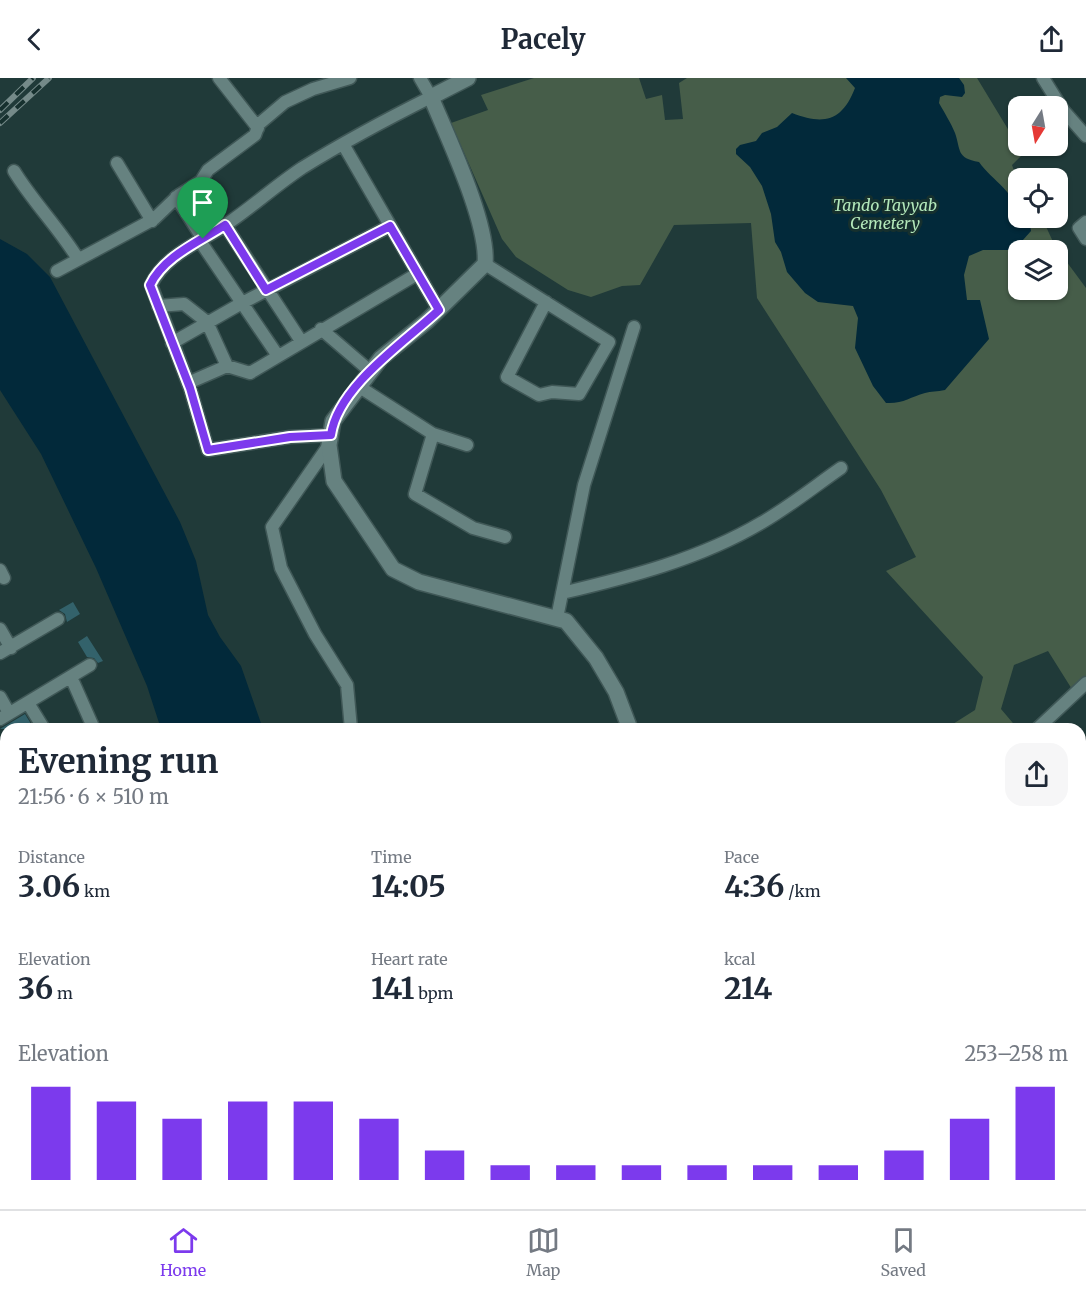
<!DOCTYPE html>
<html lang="en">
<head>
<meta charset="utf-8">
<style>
  body { margin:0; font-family:Merriweather,serif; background:#f6f6f7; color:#1f2937; height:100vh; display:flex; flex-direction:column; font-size:22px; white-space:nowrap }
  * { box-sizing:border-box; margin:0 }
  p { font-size:20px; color:#747a83 }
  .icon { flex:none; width:33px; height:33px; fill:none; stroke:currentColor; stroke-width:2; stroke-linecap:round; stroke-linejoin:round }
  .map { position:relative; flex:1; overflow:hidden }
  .drawer { position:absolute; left:0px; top:645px; width:1086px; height:486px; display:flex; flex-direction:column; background:#fff; border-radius:18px 18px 0 0; box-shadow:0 2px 4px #0004 }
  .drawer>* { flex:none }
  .needle { width:39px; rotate:191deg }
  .tools { position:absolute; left:1008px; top:18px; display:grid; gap:12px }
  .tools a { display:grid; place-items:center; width:60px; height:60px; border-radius:12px; background:#fff; box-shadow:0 2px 4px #0004; font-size:30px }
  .pin { position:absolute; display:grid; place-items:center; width:51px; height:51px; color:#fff; margin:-62px -26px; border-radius:50% 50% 50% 0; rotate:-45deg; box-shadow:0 0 6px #0007 }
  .pin .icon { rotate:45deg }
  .round { display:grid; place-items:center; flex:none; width:63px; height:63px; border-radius:18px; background:#f6f6f7 }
  .overview { display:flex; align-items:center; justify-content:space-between; height:102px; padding:0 18px }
  h1 { font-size:33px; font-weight:700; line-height:45px }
  .figures { display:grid; grid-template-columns:repeat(3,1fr); gap:9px; height:102px; padding:6px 18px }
  .figures div { display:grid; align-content:center }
  .figures b { font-size:30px; font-weight:700 }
  .figures small { font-size:16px; font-weight:400 }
  .figures p { font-size:16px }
  .chart { height:168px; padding:12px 18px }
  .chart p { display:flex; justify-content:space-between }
  .chart svg { width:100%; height:108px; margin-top:6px; stroke:#7c3aed; stroke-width:6 }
  header { display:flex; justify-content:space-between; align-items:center; height:78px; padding:0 18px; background:#fff; font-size:27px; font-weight:700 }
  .tabs { display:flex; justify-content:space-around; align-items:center; height:84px; border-top:2px solid #e0e1e3; background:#fff; font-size:16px; color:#747a83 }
  .tabs a { display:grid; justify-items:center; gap:3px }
  .tabs .active { color:#7c3aed }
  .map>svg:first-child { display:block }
  .green { fill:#465d49; fill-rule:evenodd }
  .water { fill:#02293a }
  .building { fill:#33626b }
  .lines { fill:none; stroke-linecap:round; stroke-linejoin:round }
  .minor-casing { stroke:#405857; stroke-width:15 }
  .tertiary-casing { stroke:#405857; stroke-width:18 }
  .minor { stroke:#668280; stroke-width:12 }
  .tertiary { stroke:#668280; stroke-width:15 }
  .rail-casing { stroke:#758a89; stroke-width:6 }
  .rail { stroke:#16302e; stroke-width:4; stroke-dasharray:11; stroke-linecap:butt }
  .route-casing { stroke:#fff; stroke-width:12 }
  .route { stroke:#7c3aed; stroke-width:8 }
  .labels { text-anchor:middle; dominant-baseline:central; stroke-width:6; stroke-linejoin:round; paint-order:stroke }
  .park-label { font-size:16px; font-style:italic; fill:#b3e8ba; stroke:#16302e }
</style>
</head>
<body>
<header><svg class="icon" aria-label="back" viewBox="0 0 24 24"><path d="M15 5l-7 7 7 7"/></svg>Pacely<svg class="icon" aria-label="share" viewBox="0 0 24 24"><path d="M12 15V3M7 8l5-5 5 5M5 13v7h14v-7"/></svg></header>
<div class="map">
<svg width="1086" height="1131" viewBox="0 0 1086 1131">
  <rect width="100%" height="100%" fill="#203a39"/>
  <path class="green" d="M534 0H639L646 21 662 17 665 42 683 41 679 5 687 0H977L1023 76 1012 87 1018 104V140H1042L1055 168 1086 210V605L1075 616 1048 573 1014 587 1001 631 1018 651H945L975 632 983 599 886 493 916 479 881 412 757 220 751 145 674 147 640 207 622 208 591 219 568 212 516 179 502 161 451 45 488 32 481 17ZM1018 172H1058V212H1018Z
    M1080 768 1086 777V870L1080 853Z"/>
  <path class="water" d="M846 0H959L964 7 965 15 962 19 945 17 940 19 939 25C944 34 951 45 955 55 961 72 956 80 979 84 992 103 1018 115 1018 140H1029L1031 153 1014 172H983L969 178 964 197 967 222H980L989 261 945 312C937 314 931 313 925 315 910 319 903 326 886 325L873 308 855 270 858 240 853 228 818 224 805 215 787 194 781 174 775 164 771 136 762 108 750 89 736 76V71L740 67 756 63 762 55 777 49 792 35C823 47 842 44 855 10Z
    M0 161 27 176 50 199 180 444 196 483 208 537 220 559 241 588 263 651H161L147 608 96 490 41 376 0 312Z
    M305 1125H391L392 1131H306Z"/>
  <path class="building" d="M73 524 80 536 67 544 65 536 59 532Z
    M87 558 103 583 98 585 94 580 87 579 78 564Z
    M25 636 31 646 22 651H0Z"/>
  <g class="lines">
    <g class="minor-casing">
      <path id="minor" d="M219 0 258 50
        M1043 0 1063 32 1086 58
        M343 66 439 232
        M117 85 152 143
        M14 93C33 124 59 150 78 181
        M176 119 203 161
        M1086 144 1079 150 1086 161
        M225 147 301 263
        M200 163 278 278
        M485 186 609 264 579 316 552 314 539 317 507 299 546 224
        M57 193 154 141 179 117 201 103 208 92 255 57 259 46 285 24 313 11 350 0
        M158 228 184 226 207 244 227 288
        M321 251 370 293
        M172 265 242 225 390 148
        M188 305 227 288 250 295 417 196
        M358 308 433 356 467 367
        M433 356 415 416 473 450 505 459
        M331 357 290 359 208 372 190 310 151 207C164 178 198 165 224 148 251 130 275 108 302 90 344 64 387 41 431 19L420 0
        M329 367 272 449 281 490 315 556 347 607 351 651
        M0 492 4 500
        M562 515C630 499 700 481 761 445 789 429 815 408 841 390
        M557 540 584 407 634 249
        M0 551 11 570
        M0 575 58 541
        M71 599 94 651
        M0 619 9 635
        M28 625 44 651
        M0 641 90 587
        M1037 651 1086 605
        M1080 733 1086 727
        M0 745 6 754
        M1083 766 1086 777
        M0 777 6 774
        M0 850 6 848
        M1080 853 1086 870
        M0 873 6 902
        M1080 883 1086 881
        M1080 958 1086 956
        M0 977 6 975
        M1080 1026 1086 1024
        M0 1068 6 1067
        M54 1125 55 1131
        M120 1125 121 1131
        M181 1125 182 1131
        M264 1125 265 1131
        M435 1125 437 1131
        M1063 1125 1065 1131
        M539 1131 545 1125
        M730 1131 744 1125
        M787 1131 799 1125
        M902 1131 914 1125"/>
    </g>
    <g class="tertiary-casing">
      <path id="tertiary" d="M468 0 431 19C448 60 489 146 485 186L427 243 381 280 333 343 329 367 334 403 393 491 419 504 566 543 596 580 616 614 630 651
        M928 1125 931 1131"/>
    </g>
    <use href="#minor" class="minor"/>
    <use href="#tertiary" class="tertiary"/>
    <g class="rail-casing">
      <path id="rail" d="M0 32 33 0
        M0 45 49 0"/>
    </g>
    <use href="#rail" class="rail"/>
  </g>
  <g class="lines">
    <g class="route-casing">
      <path id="route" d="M225 147 266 212 390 148 439 232C405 264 338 308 331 357L290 359 208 372 190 310 150 207C164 178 199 164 225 147Z"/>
    </g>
    <use href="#route" class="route"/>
  </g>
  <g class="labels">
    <g class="park-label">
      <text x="885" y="127">Tando Tayyab<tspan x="885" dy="18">Cemetery</tspan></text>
    </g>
  </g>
</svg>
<div class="tools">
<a><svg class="needle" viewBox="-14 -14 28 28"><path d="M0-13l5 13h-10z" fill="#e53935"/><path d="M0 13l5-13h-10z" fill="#747a83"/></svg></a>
<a><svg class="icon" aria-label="locate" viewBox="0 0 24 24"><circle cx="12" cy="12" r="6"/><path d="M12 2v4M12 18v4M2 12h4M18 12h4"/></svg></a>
<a><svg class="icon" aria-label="layers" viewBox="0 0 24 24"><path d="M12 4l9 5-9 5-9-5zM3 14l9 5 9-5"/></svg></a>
</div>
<div class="pin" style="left:203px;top:161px;background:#1e9e55"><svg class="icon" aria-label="arrive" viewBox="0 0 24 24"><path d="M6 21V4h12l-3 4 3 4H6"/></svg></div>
<section class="drawer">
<div class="overview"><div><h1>Evening run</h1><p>21:56 · 6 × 510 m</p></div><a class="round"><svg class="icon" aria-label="share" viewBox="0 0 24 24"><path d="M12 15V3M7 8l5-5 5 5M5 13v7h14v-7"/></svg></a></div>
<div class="figures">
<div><p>Distance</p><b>3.06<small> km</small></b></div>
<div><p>Time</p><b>14:05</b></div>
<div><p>Pace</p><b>4:36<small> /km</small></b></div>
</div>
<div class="figures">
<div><p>Elevation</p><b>36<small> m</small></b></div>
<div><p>Heart rate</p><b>141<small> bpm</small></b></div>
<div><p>kcal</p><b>214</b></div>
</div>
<div class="chart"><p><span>Elevation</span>253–258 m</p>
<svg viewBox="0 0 160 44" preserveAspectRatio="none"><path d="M5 44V6M15 44V12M25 44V19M35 44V12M45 44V12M55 44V19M65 44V32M75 44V38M85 44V38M95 44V38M105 44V38M115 44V38M125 44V38M135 44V32M145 44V19M155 44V6"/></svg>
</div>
</section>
</div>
<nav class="tabs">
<a class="active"><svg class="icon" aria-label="home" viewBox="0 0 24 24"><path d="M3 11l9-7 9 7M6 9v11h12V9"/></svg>Home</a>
<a><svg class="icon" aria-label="map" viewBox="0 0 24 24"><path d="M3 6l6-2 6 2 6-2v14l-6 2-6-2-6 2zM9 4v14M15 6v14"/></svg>Map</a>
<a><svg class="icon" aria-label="saved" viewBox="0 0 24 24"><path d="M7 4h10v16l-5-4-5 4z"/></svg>Saved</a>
</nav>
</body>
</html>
